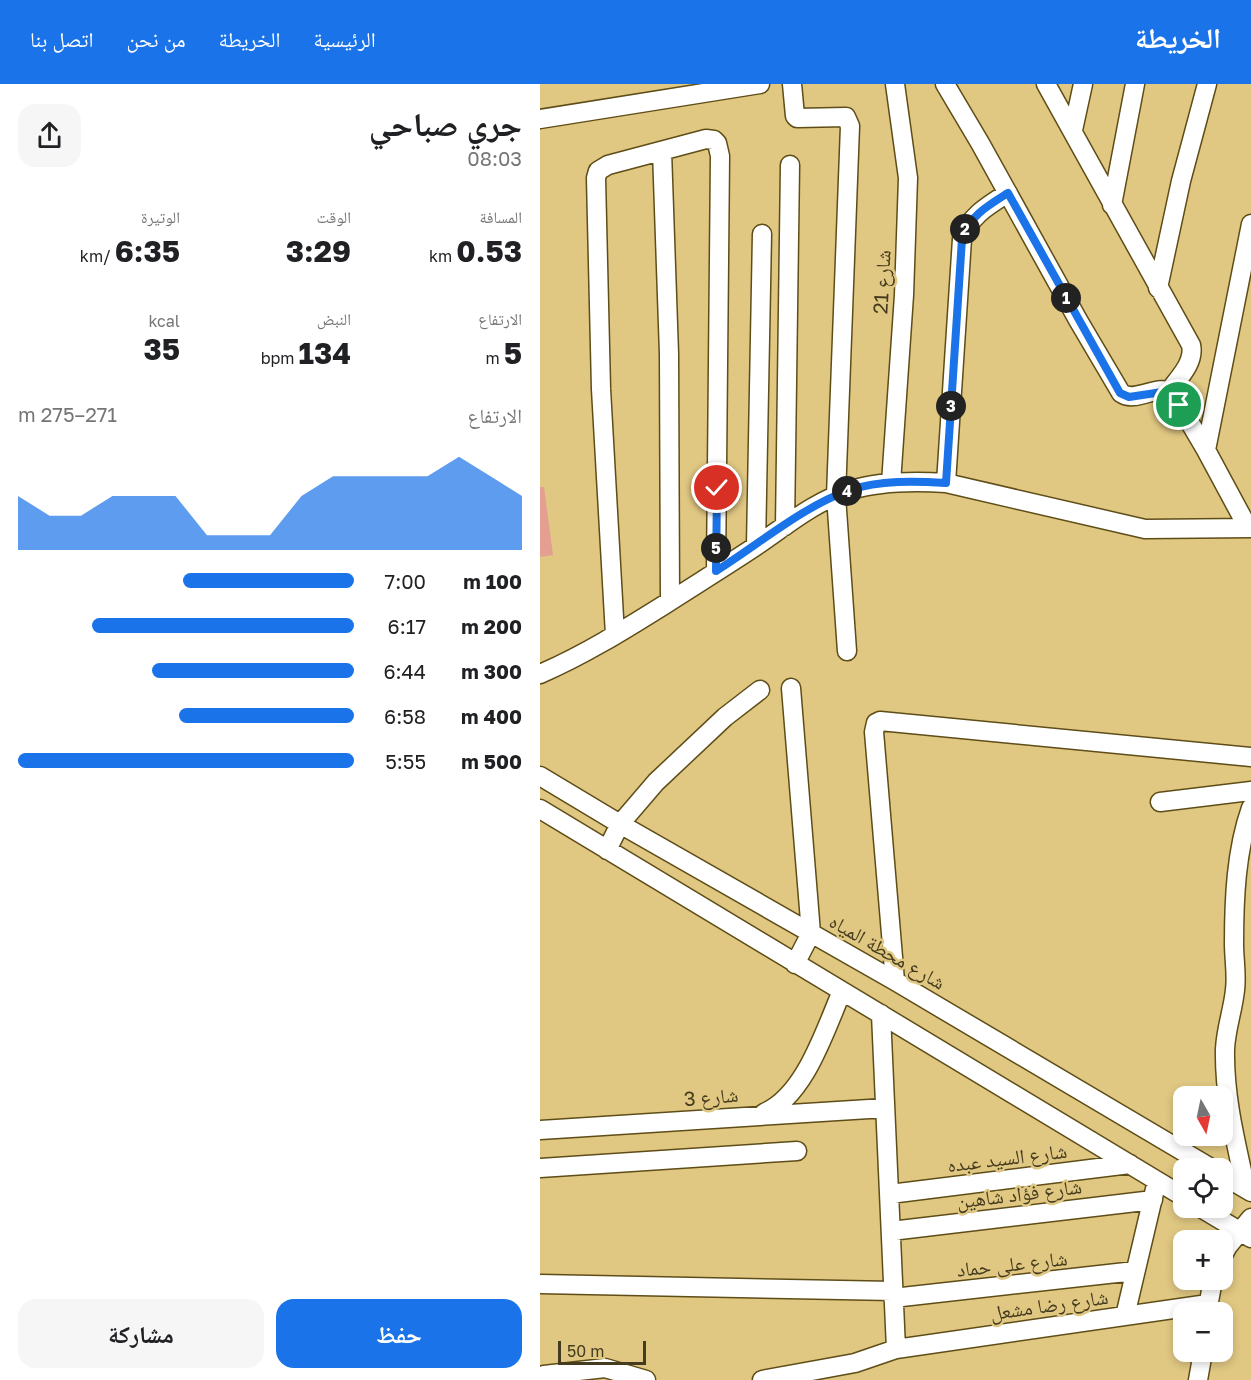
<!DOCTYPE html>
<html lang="ar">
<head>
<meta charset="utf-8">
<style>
  body { margin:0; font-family:"Golos Text","Noto Naskh Arabic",sans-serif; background:#f6f6f6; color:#202124; direction:rtl; height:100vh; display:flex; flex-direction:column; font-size:22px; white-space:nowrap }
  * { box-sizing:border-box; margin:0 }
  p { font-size:20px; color:#757577 }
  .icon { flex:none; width:33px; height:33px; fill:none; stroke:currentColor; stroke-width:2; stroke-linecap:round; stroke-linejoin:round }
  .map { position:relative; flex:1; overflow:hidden; direction:ltr }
  .details { display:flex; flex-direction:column; background:#fff; width:540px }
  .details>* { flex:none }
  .needle { width:39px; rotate:171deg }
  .buttons { position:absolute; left:633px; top:1002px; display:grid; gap:12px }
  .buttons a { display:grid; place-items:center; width:60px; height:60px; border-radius:12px; background:#fff; box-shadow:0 3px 9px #0003; font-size:30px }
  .scale { position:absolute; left:18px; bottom:15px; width:88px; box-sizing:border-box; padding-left:6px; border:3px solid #453b1e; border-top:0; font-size:16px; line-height:21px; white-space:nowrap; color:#453b1e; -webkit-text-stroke:4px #e0c782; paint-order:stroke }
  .pin { position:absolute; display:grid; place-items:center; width:51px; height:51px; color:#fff; margin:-26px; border:3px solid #fff; border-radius:50%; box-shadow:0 2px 6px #0007 }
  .km { position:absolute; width:30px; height:30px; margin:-15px; border-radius:50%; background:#222; color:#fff; font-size:16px; line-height:30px; text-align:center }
  .round { display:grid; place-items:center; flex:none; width:63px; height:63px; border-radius:18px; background:#f6f6f6 }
  .summary { display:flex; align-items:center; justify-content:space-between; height:102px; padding:0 18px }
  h1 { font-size:33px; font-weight:700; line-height:45px }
  .metrics { display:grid; grid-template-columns:repeat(3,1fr); gap:9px; height:102px; padding:6px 18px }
  .metrics div { display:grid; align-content:center }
  .metrics b { font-size:30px; font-weight:700 }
  .metrics small { font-size:16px; font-weight:400 }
  .metrics p { font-size:16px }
  .chart { height:168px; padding:12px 18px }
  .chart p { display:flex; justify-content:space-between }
  .chart svg { width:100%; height:108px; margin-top:6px; fill:#1a73e8; opacity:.7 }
  .primary-button { display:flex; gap:12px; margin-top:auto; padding:12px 18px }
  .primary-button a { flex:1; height:69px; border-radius:18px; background:#1a73e8; color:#fff; font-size:24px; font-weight:700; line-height:69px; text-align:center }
  .primary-button a+a { background:#f6f6f6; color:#202124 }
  ul { padding:0 18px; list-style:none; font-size:20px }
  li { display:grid; grid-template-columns:96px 72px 1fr; align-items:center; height:45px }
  li i { height:15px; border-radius:8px; background:#1a73e8 }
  header { display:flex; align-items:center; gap:36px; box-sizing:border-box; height:84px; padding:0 30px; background:#1a73e8; color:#fff }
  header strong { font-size:28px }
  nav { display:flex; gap:33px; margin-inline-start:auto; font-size:21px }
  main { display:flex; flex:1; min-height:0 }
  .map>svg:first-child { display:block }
  .green { fill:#e49f92 }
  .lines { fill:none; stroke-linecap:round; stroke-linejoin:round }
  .minor-casing { stroke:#5e4d17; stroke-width:21 }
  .minor { stroke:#fff; stroke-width:18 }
  .route-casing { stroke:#fff; stroke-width:12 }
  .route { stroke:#1a73e8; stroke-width:8 }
  .labels { text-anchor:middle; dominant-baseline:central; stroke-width:5; stroke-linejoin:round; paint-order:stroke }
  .street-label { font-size:20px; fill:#453b1e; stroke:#e0c782 }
</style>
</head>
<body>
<header>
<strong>الخريطة</strong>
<nav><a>الرئيسية</a><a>الخريطة</a><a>من نحن</a><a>اتصل بنا</a></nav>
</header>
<main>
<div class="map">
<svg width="711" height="1296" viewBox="0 0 711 1296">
  <rect width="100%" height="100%" fill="#e0c782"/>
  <path class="green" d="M0 403H4L13 471 0 473Z"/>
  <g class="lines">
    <g class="minor-casing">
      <path id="minor" d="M252 0 255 32 257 34 306 33 310 42 296 412 307 567
        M405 0 440 59 538 236 581 309C596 320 619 298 633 310L666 366 708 444
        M506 0 651 261C655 278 639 294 629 307
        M0 35 220 0
        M533 46 543 0
        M122 67 129 270 130 517
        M572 121 595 0
        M618 204 641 97 667 0
        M666 366 711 140
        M351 399 364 211 368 94 355 0
        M406 399 422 155C429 132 449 121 468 109
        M245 442 250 81
        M216 462 222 150
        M75 551 61 305 56 94 58 87 68 81 166 55 174 56 177 59 180 72 176 487
        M0 590C44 571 84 546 124 521 155 501 186 482 216 462 247 441 275 417 311 406 341 397 375 397 406 399L605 445 711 444
        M251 604 271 849 255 880
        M0 692 80 740 355 897 671 1084
        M620 718 711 707
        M0 725 644 1113
        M67 766 80 740 116 698 185 633 220 606
        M355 897 334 648 336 639 340 637 711 673
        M341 930 356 1265
        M224 1029C265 1012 285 946 302 907
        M0 1046 345 1024
        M0 1084 257 1067
        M682 1091 711 1108
        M706 1105C696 1059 684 1013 685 965 686 944 693 926 695 906 697 891 694 875 694 860 694 815 696 766 711 724
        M350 1110 590 1080
        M661 1124 711 1154
        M351 1147 613 1116
        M682 1173 688 1162 711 1134
        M0 1200 353 1207
        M353 1214 595 1187
        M667 1228 673 1196
        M585 1232 615 1105
        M0 1294 4 1291 65 1284 106 1296
        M222 1296 315 1279 356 1265 668 1220
        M658 1296 663 1268"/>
    </g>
    <use href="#minor" class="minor"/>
  </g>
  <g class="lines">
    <g class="route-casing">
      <path id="route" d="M177 404 176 487C218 461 263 422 310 406 340 396 375 397 406 399L422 155C429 132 449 121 468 109L580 309 589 313 629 307 639 321"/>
    </g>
    <use href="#route" class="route"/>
  </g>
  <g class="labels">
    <g class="street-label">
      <text transform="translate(341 198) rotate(-87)">شارع 21</text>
      <text transform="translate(348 867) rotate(30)">شارع محطة المياه</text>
      <text transform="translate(171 1012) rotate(-5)">شارع 3</text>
      <text transform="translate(467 1073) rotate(-7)">شارع السيد عبده</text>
      <text transform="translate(479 1109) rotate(-7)">شارع فؤاد شاهين</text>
      <text transform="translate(472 1179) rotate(-6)">شارع على حماد</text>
      <text transform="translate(509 1220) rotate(-8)">شارع رضا مشعل</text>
    </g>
  </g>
</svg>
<div class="buttons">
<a><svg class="needle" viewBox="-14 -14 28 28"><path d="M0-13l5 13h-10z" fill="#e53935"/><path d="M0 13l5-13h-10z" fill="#757577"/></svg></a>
<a><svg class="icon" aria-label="locate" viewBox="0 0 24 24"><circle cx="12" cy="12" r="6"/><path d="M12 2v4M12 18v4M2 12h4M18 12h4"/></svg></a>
<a>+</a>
<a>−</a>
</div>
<div class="scale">50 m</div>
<div class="pin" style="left:639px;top:321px;background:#1e9e55"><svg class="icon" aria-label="arrive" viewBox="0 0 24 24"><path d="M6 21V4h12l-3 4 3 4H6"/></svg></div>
<div class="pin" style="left:177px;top:404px;background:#d93025"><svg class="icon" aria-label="check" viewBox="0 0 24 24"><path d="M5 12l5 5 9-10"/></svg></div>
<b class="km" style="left:526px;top:214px">1</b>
<b class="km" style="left:425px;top:145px">2</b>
<b class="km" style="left:411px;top:322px">3</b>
<b class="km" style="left:307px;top:407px">4</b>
<b class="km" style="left:176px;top:464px">5</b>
</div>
<section class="details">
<div class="summary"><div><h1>جري صباحي</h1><p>08:03</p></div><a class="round"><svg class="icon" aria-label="share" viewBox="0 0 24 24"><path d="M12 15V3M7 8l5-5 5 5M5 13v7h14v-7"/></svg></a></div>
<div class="metrics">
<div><p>المسافة</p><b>0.53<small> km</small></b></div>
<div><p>الوقت</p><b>3:29</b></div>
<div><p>الوتيرة</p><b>6:35<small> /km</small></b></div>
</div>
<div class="metrics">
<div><p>الارتفاع</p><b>5<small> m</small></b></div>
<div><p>النبض</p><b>134<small> bpm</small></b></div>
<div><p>kcal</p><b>35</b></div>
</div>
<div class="chart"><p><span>الارتفاع</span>271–275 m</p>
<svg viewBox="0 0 160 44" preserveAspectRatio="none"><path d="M0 44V22L10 30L20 30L30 22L40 22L50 22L60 38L70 38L80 38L90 22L100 14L110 14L120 14L130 14L140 6L150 14L160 22V44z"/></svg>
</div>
<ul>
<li><b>100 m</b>7:00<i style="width:51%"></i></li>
<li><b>200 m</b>6:17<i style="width:78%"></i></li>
<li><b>300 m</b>6:44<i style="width:60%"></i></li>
<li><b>400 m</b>6:58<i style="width:52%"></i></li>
<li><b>500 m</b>5:55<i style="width:100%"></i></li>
</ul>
<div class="primary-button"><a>حفظ</a><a>مشاركة</a></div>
</section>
</main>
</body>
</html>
